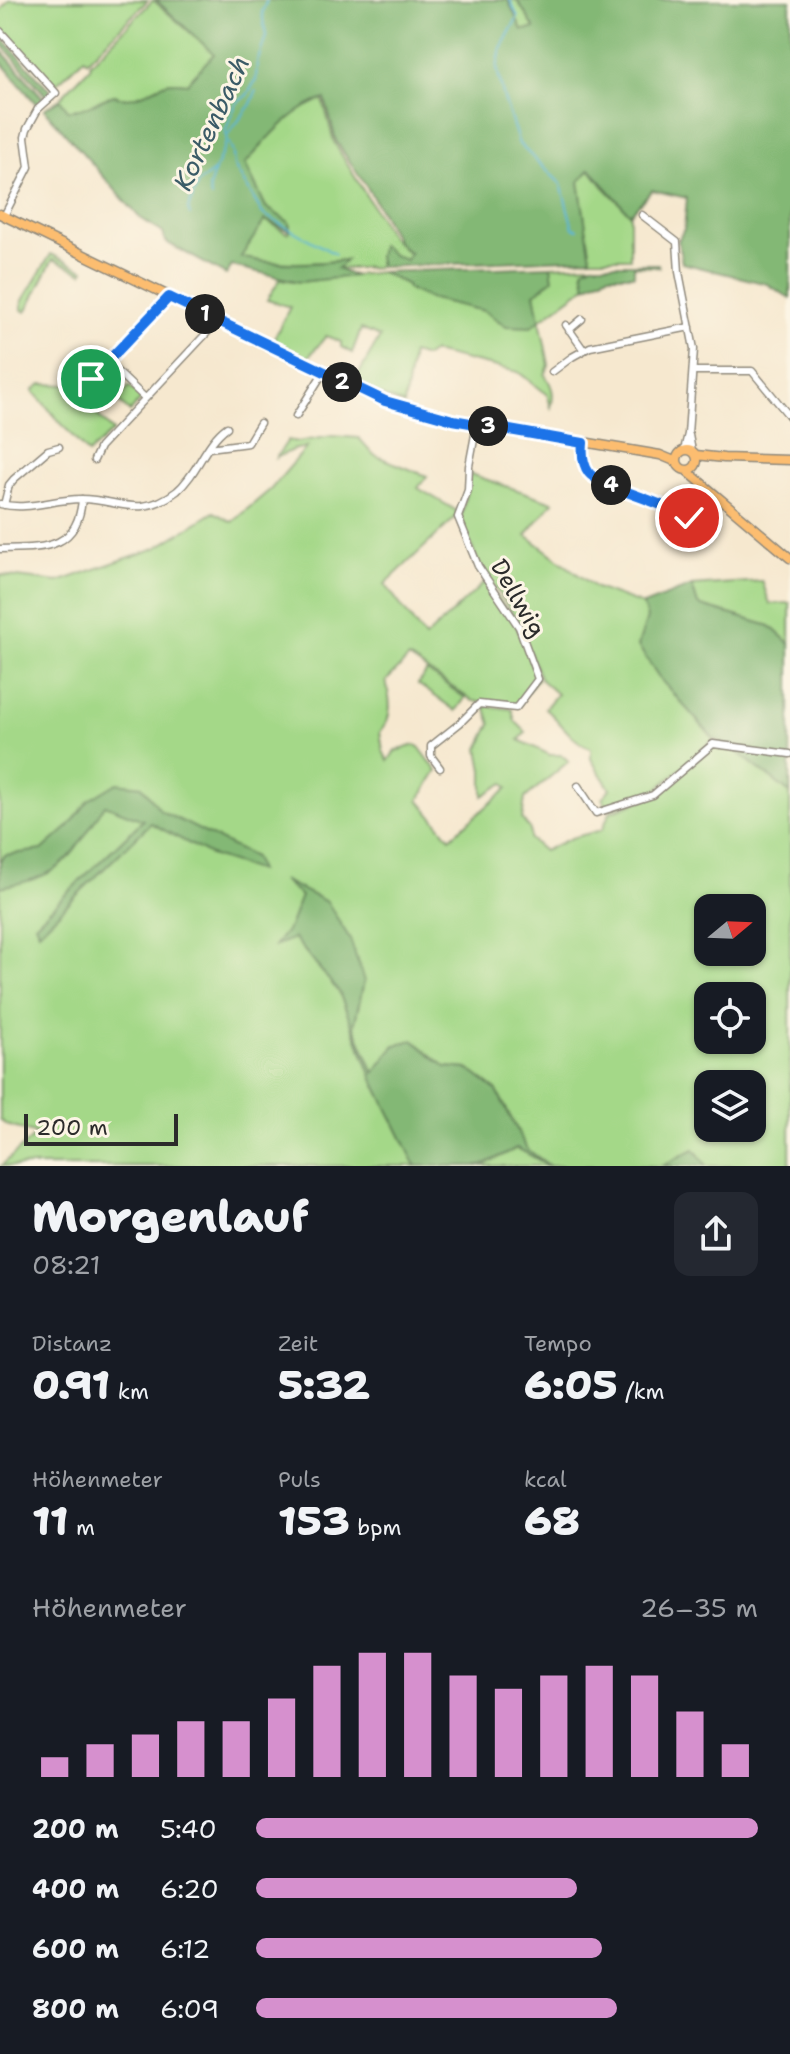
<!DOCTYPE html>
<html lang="de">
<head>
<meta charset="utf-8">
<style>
  body { margin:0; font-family:"Shantell Sans",sans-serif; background:#242831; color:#f1f3f6; height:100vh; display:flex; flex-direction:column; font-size:30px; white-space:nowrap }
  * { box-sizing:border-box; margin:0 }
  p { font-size:26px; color:#9ea1a6 }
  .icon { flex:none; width:44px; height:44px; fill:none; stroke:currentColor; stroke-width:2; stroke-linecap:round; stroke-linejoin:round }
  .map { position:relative; height:1166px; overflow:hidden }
  .sheet { display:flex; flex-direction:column; background:#171b24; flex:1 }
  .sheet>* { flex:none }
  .needle { width:52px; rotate:71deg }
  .fabs { position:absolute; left:694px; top:894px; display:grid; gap:16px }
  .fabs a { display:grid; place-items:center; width:72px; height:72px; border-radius:16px; background:#171b24; box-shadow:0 2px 6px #0004; font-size:40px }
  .scale { position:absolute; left:24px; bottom:20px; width:154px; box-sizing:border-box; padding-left:8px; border:4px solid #2b2b2b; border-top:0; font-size:22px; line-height:28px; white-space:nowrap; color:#2b2b2b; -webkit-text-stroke:6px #fcf5e5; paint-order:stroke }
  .pin { position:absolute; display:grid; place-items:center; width:68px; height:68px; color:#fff; margin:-34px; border:4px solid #fff; border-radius:50%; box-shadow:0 2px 8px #0007 }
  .km { position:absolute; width:40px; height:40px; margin:-20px; border-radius:50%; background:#222; color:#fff; font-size:22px; line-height:40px; text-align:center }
  .round { display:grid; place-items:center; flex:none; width:84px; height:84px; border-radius:16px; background:#242831 }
  .headline { display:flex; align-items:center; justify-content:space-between; height:136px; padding:0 32px }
  h1 { font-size:44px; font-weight:800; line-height:60px }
  .metrics { display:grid; grid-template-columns:repeat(3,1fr); gap:12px; height:136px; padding:8px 32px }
  .metrics div { display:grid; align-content:center }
  .metrics b { font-size:40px; font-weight:800 }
  .metrics small { font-size:22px; font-weight:400 }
  .metrics p { font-size:22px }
  .chart { height:224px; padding:16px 32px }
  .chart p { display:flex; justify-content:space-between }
  .chart svg { width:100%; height:144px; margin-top:8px; stroke:#d690ce; stroke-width:6 }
  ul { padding:0 32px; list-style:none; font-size:26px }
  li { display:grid; grid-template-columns:128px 96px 1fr; align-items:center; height:60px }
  li i { height:20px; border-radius:10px; background:#d690ce }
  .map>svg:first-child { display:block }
  .green { fill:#a4d888; stroke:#68825a; stroke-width:2; fill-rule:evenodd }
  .forest { fill:#83b874; stroke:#577250; stroke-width:2 }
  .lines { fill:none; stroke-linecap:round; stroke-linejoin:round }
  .stream { stroke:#59b5d7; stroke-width:2 }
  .minor-casing { stroke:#908a7d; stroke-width:9 }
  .major-casing { stroke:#908a7d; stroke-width:11 }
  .minor { stroke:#fff; stroke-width:6 }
  .major { stroke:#fcbd6f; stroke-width:8 }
  .route-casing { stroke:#fff; stroke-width:16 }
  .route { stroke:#1a73e8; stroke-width:10 }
  .labels { text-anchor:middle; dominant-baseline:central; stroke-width:6; stroke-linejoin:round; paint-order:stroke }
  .street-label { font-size:24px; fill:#2b2b2b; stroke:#fcf5e5 }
  .water-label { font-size:26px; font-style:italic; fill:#3b5b67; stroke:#fcf5e5 }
</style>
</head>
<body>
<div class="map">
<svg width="790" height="1166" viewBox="0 0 790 1166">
  <rect width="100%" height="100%" fill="#fcf5e5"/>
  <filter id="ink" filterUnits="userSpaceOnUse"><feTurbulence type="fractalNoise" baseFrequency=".0125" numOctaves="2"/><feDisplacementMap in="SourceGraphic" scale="16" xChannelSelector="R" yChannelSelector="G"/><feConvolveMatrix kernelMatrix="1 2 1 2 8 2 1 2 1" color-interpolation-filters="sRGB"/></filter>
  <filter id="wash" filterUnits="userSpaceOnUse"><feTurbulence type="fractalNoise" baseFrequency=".006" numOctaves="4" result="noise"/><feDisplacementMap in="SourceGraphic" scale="32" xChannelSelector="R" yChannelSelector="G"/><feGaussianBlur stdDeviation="1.8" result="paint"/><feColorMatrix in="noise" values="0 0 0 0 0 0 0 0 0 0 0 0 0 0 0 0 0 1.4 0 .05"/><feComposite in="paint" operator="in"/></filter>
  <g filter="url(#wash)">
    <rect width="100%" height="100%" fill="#f6e8cf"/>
    <path class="green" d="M9 0H148L87 61 84 58 54 86 0 28V11Z
      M153 0 215 54 187 83C180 82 173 81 166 83 149 89 133 104 114 95 97 100 85 111 68 110L60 99 62 96 91 66 90 64Z
      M508 0H517L535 29 522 30Z
      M323 100 334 142 391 237 410 255 406 261 393 255 378 256 380 267 337 269 344 260C310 264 273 265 240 257L265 220 287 233 290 231 289 222 266 207 245 164C267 141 291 108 323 100Z
      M590 169 603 186 630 214V258H591L579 182Z
      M51 254 84 270 83 273 53 259 26 312 22 310V302Z
      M592 264 583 270 586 286 540 320 549 365 545 375C552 385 555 394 551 407L547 394 518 372 433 352 426 357 412 353 404 405 353 384 380 337 361 329 352 353 341 347V342L326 336 308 358 273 340 290 307 267 300 280 279 300 282 381 272 406 284 408 289 428 298 484 311 506 326 540 320 535 293 552 279 551 266Z
      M41 384 68 385 113 431 88 454 33 391Z
      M129 386 142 398 130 412 118 401Z
      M332 436 359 438 374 455 427 476 418 488 457 511 456 517 385 584 425 638 485 582 514 620 537 679 517 705 473 701 409 658 386 681C390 699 394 717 380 732L383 751 388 761 395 751 415 745 419 747 437 771 419 800 450 838 508 788 504 783 483 796V770L479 749 491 724 485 706 512 709 515 721 526 732 519 740 550 755H561L569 761 525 798 522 819 530 830V839L544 851 571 838 602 830 610 812 656 795 713 745 732 748 790 793V1166H707L694 1149 662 1166H481L517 1148 544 1163 527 1149 497 1091 468 1069 446 1067 413 1040 395 1045 374 1073 354 1026 364 981 327 903 286 883 301 896 289 927 276 944 294 938 339 992 372 1077 416 1166H1L37 1134 6 1125 0 1119V575L58 582 156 548 214 512 232 522 271 489 307 447 292 450 276 458 288 440 298 442ZM708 908H752V952H708ZM708 996H752V1040H708ZM708 1084H752V1128H708Z
      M470 474 553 502 526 535 596 588 643 605 647 618 638 646 661 680 714 739 651 795 609 809 602 798 610 789 591 759V748C570 740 562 723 545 708L557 694 541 680 515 617 478 562 466 533 461 517Z
      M762 581 770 604 790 603V644L770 626 698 605 692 586Z
      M427 671 465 698 456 711 418 684Z"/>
    <path class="forest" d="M156 0H508L522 30 535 29 517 0H790V298L767 284 682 263 678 241 684 229 687 198 652 190 630 214 590 169 579 182 591 258 380 267 378 256 381 245 393 255 406 260 410 253 398 243 370 192 336 141 325 99C292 108 268 139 245 164L266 207 289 222 290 231 265 220 241 257C274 266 312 264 346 260L337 269 355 276 300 282 232 266 226 275 166 242 163 233 139 217 44 109 60 99 68 110C85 111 98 100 115 95 133 104 149 89 166 83 173 81 180 82 187 83L214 54Z
      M0 35 53 94 48 98 0 42Z
      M0 49 45 100 38 106 0 61Z
      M592 264H658L659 267 634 266V275H608L586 286 583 269Z
      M551 266 553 279 535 293 540 320 531 327 506 326 484 311 428 298 408 289 406 284 381 272Z
      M692 586 698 605 770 626 790 644V793L732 748 714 739 661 680 638 646 647 618 643 605Z
      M117 783 142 786 161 811 254 857 259 871 210 855 151 823 39 932 35 924 143 820 105 805C69 858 68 876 0 887V861L5 855 42 850 69 826 89 800Z
      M282 880 327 902 350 939 364 981 354 1026 374 1073 395 1045 413 1040 446 1067 468 1069 497 1091 527 1149 550 1166 517 1148 481 1166H416L372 1077 339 992 294 938 274 946 289 927 301 896Z
      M694 1149 707 1166H662Z"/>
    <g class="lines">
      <path class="stream" d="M510 0 518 17 501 48 497 68 504 99 519 144 561 184 573 228 578 229
        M227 136 251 104 256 91
        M229 143 233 153 234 166 263 214 335 254
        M211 198 209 187 215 170
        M190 215 188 209 198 183 215 170 227 140 225 132 236 104 247 95 256 80 257 63 266 36 262 12 267 0"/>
    </g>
  </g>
  <g filter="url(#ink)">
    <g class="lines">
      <g class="minor-casing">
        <path id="minor" d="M0 31 56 93 38 109 27 129 25 137 29 167 4 216
          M642 215 677 242 679 272 694 349 688 434 684 450
          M566 325 583 349
          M569 330 582 319
          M107 362 145 398
          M693 371H752L790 417
          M552 372 572 357 590 347 690 327
          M79 388 91 379 169 297
          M296 416 323 373
          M689 435 692 451
          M583 443C582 455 583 468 593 478 623 493 689 502 703 534
          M209 448 248 443 260 423
          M94 460 100 447 218 321
          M0 504C29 511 52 499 81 499 119 499 139 520 177 491 198 473 205 443 227 427
          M4 505 9 485 14 479 48 450 59 447
          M0 549C42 548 78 551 82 499
          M440 768 431 756V746L460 723 479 704 516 708 538 679 519 627 478 566 458 517 468 490 469 466 477 424
          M578 786 596 813 653 795 713 744 790 754"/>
      </g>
      <g class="major-casing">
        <path id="major" d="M0 214 385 401 453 420 660 455 677 462
          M677 460a10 10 0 1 1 20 0a10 10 0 1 1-20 0Z
          M696 455 724 458 790 460
          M686 470 790 558"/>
      </g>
      <use href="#minor" class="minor"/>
      <use href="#major" class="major"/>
    </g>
  </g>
  <g class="lines" filter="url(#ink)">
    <g class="route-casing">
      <path id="route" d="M91 379 169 297 385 401 453 420 583 443C582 453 583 465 589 473 598 485 668 504 689 518"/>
    </g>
    <use href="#route" class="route"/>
  </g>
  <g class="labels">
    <g class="street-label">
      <text transform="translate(518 598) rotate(60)">Dellwig</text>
    </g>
    <g class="water-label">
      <text transform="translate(211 123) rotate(-65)">Kortenbach</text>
    </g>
  </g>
</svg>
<div class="fabs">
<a><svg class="needle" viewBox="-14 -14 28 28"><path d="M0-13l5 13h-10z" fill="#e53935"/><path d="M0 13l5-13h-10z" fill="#9ea1a6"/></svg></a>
<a><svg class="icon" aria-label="locate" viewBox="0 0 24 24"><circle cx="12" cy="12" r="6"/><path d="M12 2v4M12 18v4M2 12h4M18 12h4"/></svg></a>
<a><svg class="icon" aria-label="layers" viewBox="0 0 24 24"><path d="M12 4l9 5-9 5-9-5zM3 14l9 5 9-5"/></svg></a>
</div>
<div class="scale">200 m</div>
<div class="pin" style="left:91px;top:379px;background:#1e9e55"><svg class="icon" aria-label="arrive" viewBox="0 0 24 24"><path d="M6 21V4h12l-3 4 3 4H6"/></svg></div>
<div class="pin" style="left:689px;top:518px;background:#d93025"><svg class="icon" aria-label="check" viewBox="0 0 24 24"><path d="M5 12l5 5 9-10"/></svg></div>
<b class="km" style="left:205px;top:314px">1</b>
<b class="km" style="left:342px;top:382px">2</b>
<b class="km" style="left:488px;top:426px">3</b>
<b class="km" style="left:611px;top:485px">4</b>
</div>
<section class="sheet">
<div class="headline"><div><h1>Morgenlauf</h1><p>08:21</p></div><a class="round"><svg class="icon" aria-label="share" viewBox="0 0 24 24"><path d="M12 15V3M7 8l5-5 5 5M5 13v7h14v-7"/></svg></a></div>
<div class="metrics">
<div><p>Distanz</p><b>0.91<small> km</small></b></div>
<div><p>Zeit</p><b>5:32</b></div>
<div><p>Tempo</p><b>6:05<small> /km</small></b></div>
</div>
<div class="metrics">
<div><p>Höhenmeter</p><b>11<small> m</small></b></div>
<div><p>Puls</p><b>153<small> bpm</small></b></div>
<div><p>kcal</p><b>68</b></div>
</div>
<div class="chart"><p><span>Höhenmeter</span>26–35 m</p>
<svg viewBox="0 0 160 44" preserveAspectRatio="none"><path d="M5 44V38M15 44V34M25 44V31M35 44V27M45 44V27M55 44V20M65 44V10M75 44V6M85 44V6M95 44V13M105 44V17M115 44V13M125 44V10M135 44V13M145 44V24M155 44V34"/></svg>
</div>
<ul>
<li><b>200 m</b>5:40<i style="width:100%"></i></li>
<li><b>400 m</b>6:20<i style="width:64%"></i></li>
<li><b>600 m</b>6:12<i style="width:69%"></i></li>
<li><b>800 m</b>6:09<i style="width:72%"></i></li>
</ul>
</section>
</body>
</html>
